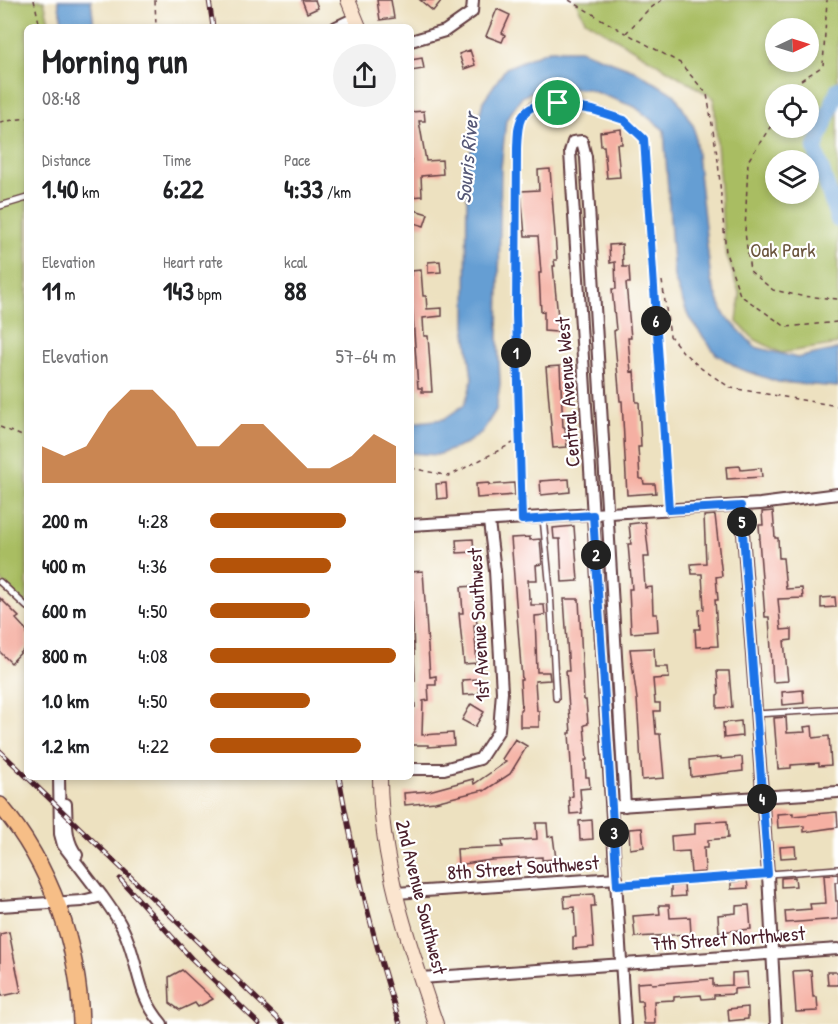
<!DOCTYPE html>
<html lang="en">
<head>
<meta charset="utf-8">
<style>
  body { margin:0; font-family:"Patrick Hand",sans-serif; background:#f2f2f2; color:#202124; height:100vh; display:flex; flex-direction:column; font-size:22px; white-space:nowrap }
  * { box-sizing:border-box; margin:0 }
  p { font-size:20px; color:#757577 }
  .icon { flex:none; width:33px; height:33px; fill:none; stroke:currentColor; stroke-width:2; stroke-linecap:round; stroke-linejoin:round }
  .map { position:relative; flex:1; overflow:hidden }
  .details { position:absolute; left:24px; top:24px; width:390px; height:756px; display:flex; flex-direction:column; background:#fff; border-radius:9px; box-shadow:0 3px 9px #0003 }
  .details>* { flex:none }
  .needle { width:39px; rotate:86deg }
  .controls { position:absolute; left:765px; top:18px; display:grid; gap:12px }
  .controls a { display:grid; place-items:center; width:54px; height:54px; border-radius:50%; background:#fff; box-shadow:0 3px 9px #0003; font-size:30px }
  .pin { position:absolute; display:grid; place-items:center; width:51px; height:51px; color:#fff; margin:-26px; border:3px solid #fff; border-radius:50%; box-shadow:0 2px 6px #0007 }
  .km { position:absolute; width:30px; height:30px; margin:-15px; border-radius:50%; background:#222; color:#fff; font-size:16px; line-height:30px; text-align:center }
  .round { display:grid; place-items:center; flex:none; width:63px; height:63px; border-radius:32px; background:#f2f2f2 }
  .overview { display:flex; align-items:center; justify-content:space-between; height:102px; padding:0 18px }
  h1 { font-size:33px; font-weight:800; line-height:45px }
  .metrics { display:grid; grid-template-columns:repeat(3,1fr); gap:9px; height:102px; padding:6px 18px }
  .metrics div { display:grid; align-content:center }
  .metrics b { font-size:26px; font-weight:800 }
  .metrics small { font-size:16px; font-weight:400 }
  .metrics p { font-size:16px }
  .chart { height:168px; padding:12px 18px }
  .chart p { display:flex; justify-content:space-between }
  .chart svg { width:100%; height:108px; margin-top:6px; fill:#b45309; opacity:.7 }
  ul { padding:0 18px; list-style:none; font-size:20px }
  li { display:grid; grid-template-columns:96px 72px 1fr; align-items:center; height:45px }
  li i { height:15px; border-radius:8px; background:#b45309 }
  .map>svg:first-child { display:block }
  .green { fill:#a9bd62; stroke:#7a6e46; stroke-width:1.5; fill-rule:evenodd }
  .water { fill:#659ed3; stroke:#585e7f; stroke-width:1.5 }
  .lines { fill:none; stroke-linecap:round; stroke-linejoin:round }
  .river { stroke:#659ed3; stroke-width:16 }
  .building { fill:#f5b0a3 }
  .lane-casing { stroke:#623c41; stroke-width:8 }
  .street-casing { stroke:#623c41; stroke-width:14 }
  .secondary-casing { stroke:#623c41; stroke-width:16 }
  .primary-casing { stroke:#623c41; stroke-width:18 }
  .path { stroke:#623c41; stroke-width:1.5; stroke-dasharray:4.5 4.5; stroke-linecap:butt }
  .lane { stroke:#fff; stroke-width:5 }
  .street { stroke:#fff; stroke-width:10 }
  .secondary { stroke:#fbe5cf; stroke-width:14 }
  .primary { stroke:#f6be87; stroke-width:15 }
  .rail-casing { stroke:#4a1f2b; stroke-width:5 }
  .rail { stroke:#fff; stroke-width:3; stroke-dasharray:9; stroke-linecap:butt }
  .route-casing { stroke:#fff; stroke-width:12 }
  .route { stroke:#1a73e8; stroke-width:8 }
  .labels { text-anchor:middle; dominant-baseline:central; stroke-width:4.5; stroke-linejoin:round; paint-order:stroke }
  .park-label { font-size:20px; fill:#6b563e; stroke:#fff }
  .street-label { font-size:20px; fill:#4a1f2b; stroke:#fff }
  .water-label { font-size:21px; font-style:italic; fill:#565877; stroke:#fff }
</style>
</head>
<body>
<div class="map">
<svg width="838" height="1024" viewBox="0 0 838 1024">
  <rect width="100%" height="100%" fill="#fff"/>
  <filter id="ink" filterUnits="userSpaceOnUse"><feTurbulence type="fractalNoise" baseFrequency=".0167" numOctaves="2"/><feDisplacementMap in="SourceGraphic" scale="12" xChannelSelector="R" yChannelSelector="G"/><feConvolveMatrix kernelMatrix="1 2 1 2 8 2 1 2 1" color-interpolation-filters="sRGB"/></filter>
  <filter id="wash" filterUnits="userSpaceOnUse"><feTurbulence type="fractalNoise" baseFrequency=".008" numOctaves="4" result="noise"/><feDisplacementMap in="SourceGraphic" scale="24" xChannelSelector="R" yChannelSelector="G"/><feGaussianBlur stdDeviation="1.35" result="paint"/><feColorMatrix in="noise" values="0 0 0 0 0 0 0 0 0 0 0 0 0 0 0 0 0 1.4 0 .05"/><feComposite in="paint" operator="in"/></filter>
  <g filter="url(#wash)">
    <rect width="100%" height="100%" fill="#ede1c0"/>
    <path class="green" d="M0 0H44L50 27H27V608L0 579Z
      M575 0H838V344L781 353 754 339 737 322 740 295 726 253 723 231 714 98 585 20ZM776 28H808V62H776ZM776 94H808V128H776ZM776 160H808V194H776Z"/>
    <path class="water" d="M58 0H91L94 27H63Z
      M549 50H580L634 70 675 95 694 127 711 281 724 314 755 347 797 358 838 349V387L778 382 740 369 716 354 689 318 674 278 664 130 635 107 587 89 540 87 522 97 506 120 501 168 498 338 500 384 496 410 482 432 464 445 437 455 411 453V423L444 419 464 405 469 392 472 378 466 332 467 166 483 101 506 68Z"/>
    <g class="lines">
      <path class="river" d="M838 89 815 149 838 220"/>
    </g>
    <g id="blocks">
      <path class="building" d="M302 0H315L318 8 307 13Z
        M377 0H391L394 18 380 20Z
        M420 0H442L433 11Z
        M497 9 510 15 502 33 505 35 502 42 486 36Z
        M470 50 475 65 464 69 459 54Z
        M422 58 424 69 411 71V60Z
        M551 109 561 117 552 127 543 119Z
        M424 111 425 121H419L426 161 442 160 443 174 421 176 422 196 411 197V112Z
        M621 129 622 144H617L620 177 607 178 604 146H601L600 132Z
        M550 169 557 260H554L555 266H553L558 317 557 332 544 331V311L541 312 540 293 539 273H541L538 236H525L521 191 539 190 538 170Z
        M411 209 428 214 424 226 411 222Z
        M622 244 623 267H629L630 283H626L631 338H628L631 372 634 371 636 402H639L641 447H638L640 479H643L644 484H655L656 493 627 495 622 401H620L614 331 616 330 612 289H616L615 262 610 263 609 245Z
        M440 261 441 272 428 273V262Z
        M421 270 423 296H426L427 309 442 308V316L423 318 424 336H428L432 392H422V388H418L411 290V271Z
        M560 366 563 427H565L567 447 553 448 546 367Z
        M740 466 741 470 761 468 762 477 727 479 726 467Z
        M569 479 570 492 541 495 540 481Z
        M446 483 447 498 437 499 436 484Z
        M489 483V485L514 483 515 495 477 498 476 484Z
        M773 511 775 538H778L779 558H783L786 589 802 588 803 598 778 599 781 630 792 629V640L784 641 788 681 773 682 769 617H765L759 539H760L759 525H763L762 512Z
        M715 515 722 576 716 577 718 600H715L718 646 696 647 695 629H700L699 610 704 609 702 574H692L691 564 706 563 704 516Z
        M645 522 649 557H643L645 588 652 587 653 614H657L658 631 631 633 629 589H632L628 544H631L629 524Z
        M574 526 578 581 562 582 560 539H554L553 528Z
        M530 537V540L540 539 542 564 536 565 537 580H528L529 599H531V605H544L545 615 535 616 537 672H549L550 680 535 681 537 711H539V727H520V710H522L520 680H522L511 538Z
        M473 539 474 552 457 553 456 540Z
        M423 571 430 677 436 676V685H428L429 700 423 701 422 735 453 733 454 745 428 747V745H411V706L415 707 413 681H415L411 572Z
        M474 586 477 625H474L477 663 464 664 459 613H463L461 587Z
        M835 597 836 607 821 608V598Z
        M0 598 19 617 16 619 27 631V646L11 663 0 652Z
        M564 599H579L584 700H586L588 724 584 725 587 760H585L586 777H589L590 788 580 789 582 813 570 814 569 797 573 796 569 733H571L566 671H569Z
        M654 648 655 667H668L669 678 653 679 655 703H660V711H654L656 734H660L664 778 642 780 637 699 630 649Z
        M717 671H729L732 707 717 708V695L719 694Z
        M478 679 479 694 463 695 462 680Z
        M803 690 804 703 783 705 782 692Z
        M471 704 484 712 475 727 462 720Z
        M786 717 787 733 805 732 804 727 812 726 813 738 829 736 831 765 819 766V763L791 765V768L778 769 774 718Z
        M741 721 742 736 724 738 723 723Z
        M515 739 527 746 510 774 484 791 483 790 435 802 405 805 404 793 429 791 473 779 474 784 506 762 502 759Z
        M721 757V759L742 757 743 771 691 777 690 760Z
        M837 812 838 827 804 832V826L778 828 777 814 793 813V816Z
        M592 820 593 839 580 840 579 821Z
        M727 821 728 838 708 840V847H704L705 872 691 873 689 851 672 852 671 836 695 834V823Z
        M536 823H547L548 837 553 836 556 859 542 860V857L491 860 458 865 457 849 503 847 502 841 537 839Z
        M642 828 644 847 630 849 629 829Z
        M795 846 796 857 781 858 780 847Z
        M838 874V882H835L836 901H838V919L786 923 785 911 811 909 810 904 826 903 824 875Z
        M795 877 796 886 781 887V878Z
        M747 880 748 888 731 889V882Z
        M684 885 685 896 671 897V886Z
        M594 894 595 906H591L594 947 573 949V937H576L574 907 565 908 564 896Z
        M659 905H669L670 918 690 917 691 934 635 937 633 916 660 914Z
        M749 905 751 929 719 932 718 915 736 913V906Z
        M9 932 21 992 2 996 0 988V934Z
        M182 970 213 999 198 1007 195 1003 180 1010 170 1003 169 977Z
        M811 970 813 997H817L818 1011 796 1012 793 971Z
        M747 972 748 988 734 989V994L714 995V998L702 999 701 995 674 997V1000L654 1001 655 1024H644L642 1001H638L637 983 651 982 652 984 713 979V986L732 985V973Z
        M827 972H838V985H828Z
        M748 1007V1019L729 1021 728 1009Z"/>
    </g>
  </g>
  <g filter="url(#ink)">
    <use href="#blocks" fill-opacity="0" stroke="#623c41" stroke-width="1.5"/>
    <g class="lines">
      <g class="lane-casing">
        <path id="lane" d="M0 206 27 198
          M522 518 515 315 517 149C518 134 517 115 531 106 547 96 608 111 623 120 631 124 638 133 644 139L669 510
          M543 518 550 590 556 698
          M0 582 27 607
          M756 714 838 709
          M617 885 838 869"/>
      </g>
      <g class="street-casing">
        <path id="street" d="M336 27 355 18
          M411 41 445 31 472 12 473 0
          M741 505 768 874 776 1024
          M411 525 760 504 838 494
          M411 769H444L480 759 499 730 502 692 495 571 489 522
          M59 777 60 834 63 845 102 896
          M66 804C67 822 65 840 77 855
          M619 806 838 792
          M396 893 617 878
          M0 906 82 901 102 896C112 910 122 924 128 941 140 973 138 996 162 1024
          M421 978 838 949
          M625 1024 570 152 573 142 582 141 586 157 625 806"/>
      </g>
      <g class="secondary-casing">
        <path id="secondary" d="M348 0 359 27
          M380 777C380 861 409 945 436 1024"/>
      </g>
      <g class="primary-casing">
        <path id="primary" d="M0 805C51 866 79 945 81 1024"/>
      </g>
      <path class="path" d="M34 0 40 27
        M155 0 156 27
        M569 0 625 33
        M662 0 648 10 626 33 680 63 707 94 718 161 726 253 740 295 786 327 838 322
        M790 94 798 82 823 66 827 0
        M776 118 748 161 745 232 750 271 773 290 801 296 838 299
        M0 122 27 118
        M662 281 670 336 683 352 702 369 731 388 838 406
        M0 427 27 438
        M411 468 449 476 513 443"/>
      <use href="#lane" class="lane"/>
      <use href="#street" class="street"/>
      <use href="#secondary" class="secondary"/>
      <use href="#primary" class="primary"/>
      <g class="rail-casing">
        <path id="rail" d="M209 0 213 27
          M0 751 283 1024
          M339 777C354 861 374 943 400 1024
          M120 879 191 958 259 1024"/>
      </g>
      <use href="#rail" class="rail"/>
    </g>
  </g>
  <g class="lines" filter="url(#ink)">
    <g class="route-casing">
      <path id="route" d="M545 102 593 110 624 120 644 139 669 510 741 506 768 874 617 885 593 515 522 520 516 315 517 149C518 124 517 110 545 102Z"/>
    </g>
    <use href="#route" class="route"/>
  </g>
  <g class="labels">
    <g class="park-label">
      <text x="783" y="249">Oak Park</text>
    </g>
    <g class="street-label">
      <text transform="translate(567 392) rotate(-94)">Central Avenue West</text>
      <text transform="translate(478 625) rotate(-93)">1st Avenue Southwest</text>
      <text transform="translate(523 867) rotate(-4)">8th Street Southwest</text>
      <text transform="translate(422 897) rotate(76)">2nd Avenue Southwest</text>
      <text transform="translate(728 938) rotate(-4)">7th Street Northwest</text>
    </g>
    <g class="water-label">
      <text transform="translate(467 158) rotate(-85)">Souris River</text>
    </g>
  </g>
</svg>
<div class="controls">
<a><svg class="needle" viewBox="-14 -14 28 28"><path d="M0-13l5 13h-10z" fill="#e53935"/><path d="M0 13l5-13h-10z" fill="#757577"/></svg></a>
<a><svg class="icon" aria-label="locate" viewBox="0 0 24 24"><circle cx="12" cy="12" r="6"/><path d="M12 2v4M12 18v4M2 12h4M18 12h4"/></svg></a>
<a><svg class="icon" aria-label="layers" viewBox="0 0 24 24"><path d="M12 4l9 5-9 5-9-5zM3 14l9 5 9-5"/></svg></a>
</div>
<div class="pin" style="left:558px;top:103px;background:#1e9e55"><svg class="icon" aria-label="arrive" viewBox="0 0 24 24"><path d="M6 21V4h12l-3 4 3 4H6"/></svg></div>
<b class="km" style="left:516px;top:353px">1</b>
<b class="km" style="left:596px;top:555px">2</b>
<b class="km" style="left:614px;top:833px">3</b>
<b class="km" style="left:762px;top:799px">4</b>
<b class="km" style="left:742px;top:522px">5</b>
<b class="km" style="left:656px;top:321px">6</b>
<section class="details">
<div class="overview"><div><h1>Morning run</h1><p>08:48</p></div><a class="round"><svg class="icon" aria-label="share" viewBox="0 0 24 24"><path d="M12 15V3M7 8l5-5 5 5M5 13v7h14v-7"/></svg></a></div>
<div class="metrics">
<div><p>Distance</p><b>1.40<small> km</small></b></div>
<div><p>Time</p><b>6:22</b></div>
<div><p>Pace</p><b>4:33<small> /km</small></b></div>
</div>
<div class="metrics">
<div><p>Elevation</p><b>11<small> m</small></b></div>
<div><p>Heart rate</p><b>143<small> bpm</small></b></div>
<div><p>kcal</p><b>88</b></div>
</div>
<div class="chart"><p><span>Elevation</span>57–64 m</p>
<svg viewBox="0 0 160 44" preserveAspectRatio="none"><path d="M0 44V29L10 33L20 29L30 15L40 6L50 6L60 15L70 29L80 29L90 20L100 20L110 29L120 38L130 38L140 33L150 24L160 29V44z"/></svg>
</div>
<ul>
<li><b>200 m</b>4:28<i style="width:73%"></i></li>
<li><b>400 m</b>4:36<i style="width:65%"></i></li>
<li><b>600 m</b>4:50<i style="width:54%"></i></li>
<li><b>800 m</b>4:08<i style="width:100%"></i></li>
<li><b>1.0 km</b>4:50<i style="width:54%"></i></li>
<li><b>1.2 km</b>4:22<i style="width:81%"></i></li>
</ul>
</section>
</div>
</body>
</html>
